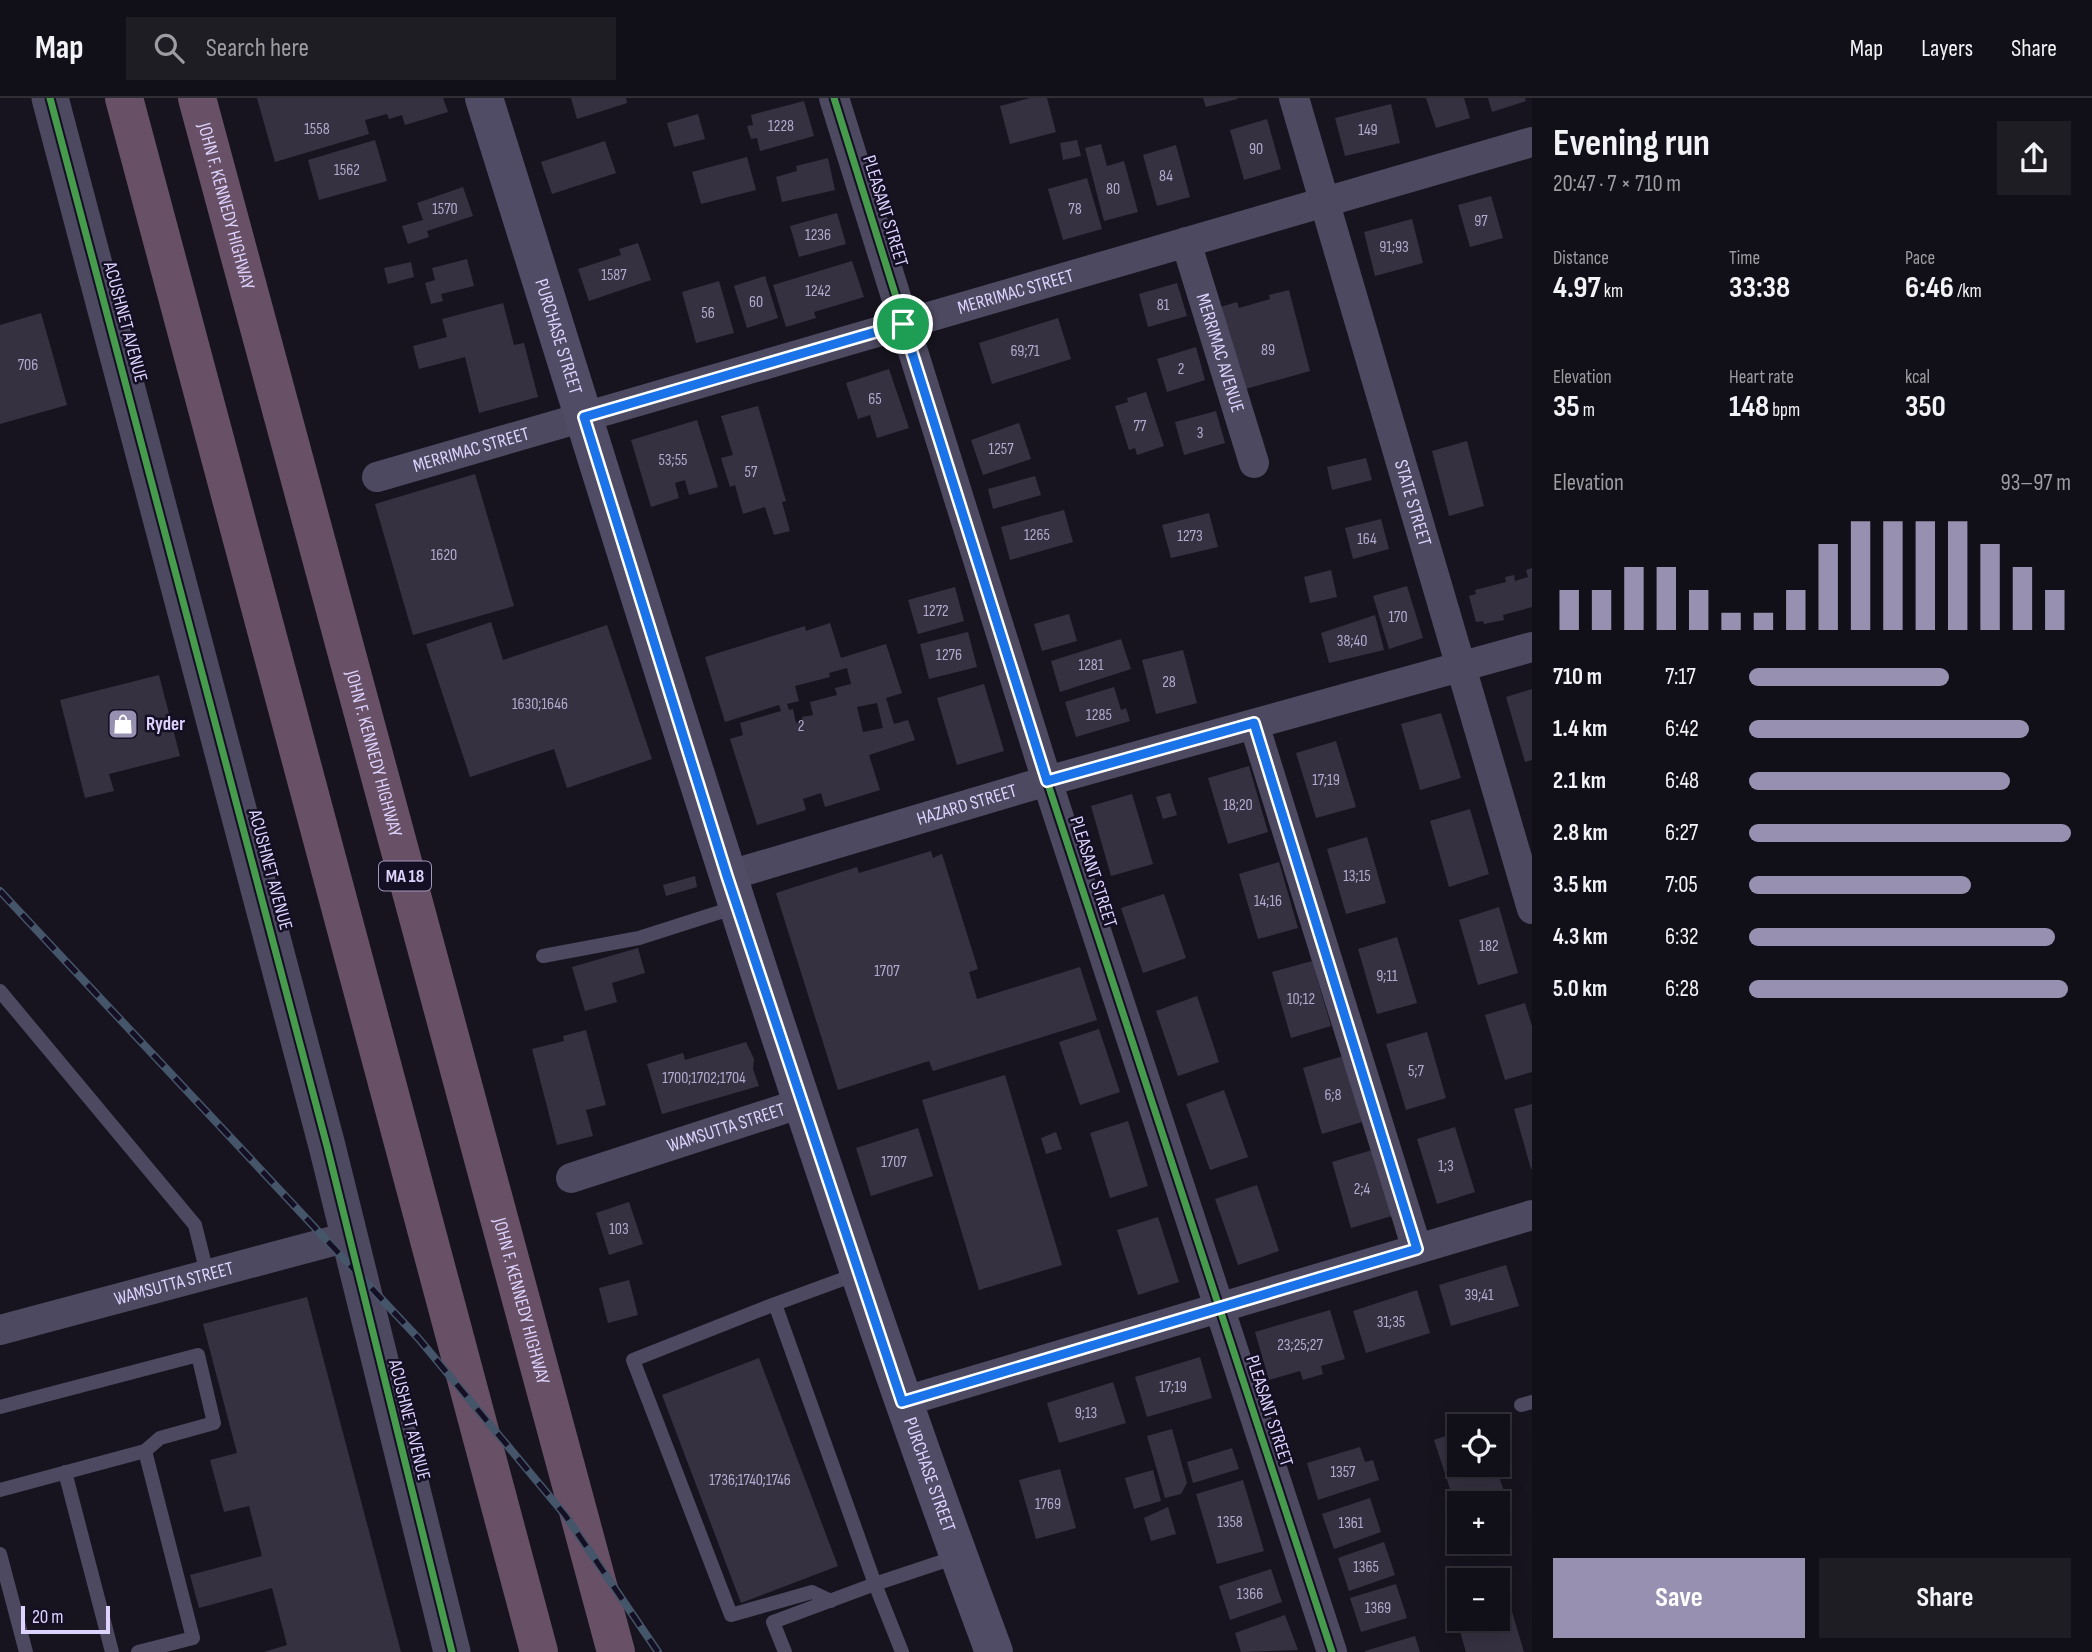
<!DOCTYPE html>
<html lang="en">
<head>
<meta charset="utf-8">
<style>
  body { margin:0; font-family:"Sofia Sans Condensed",sans-serif; background:#1e1d24; color:#f1f3f6; height:100vh; display:flex; flex-direction:column; font-size:26px; white-space:nowrap }
  * { box-sizing:border-box; margin:0 }
  p { font-size:23px; color:#9c9ca1 }
  .icon { flex:none; width:38px; height:38px; fill:none; stroke:currentColor; stroke-width:2; stroke-linecap:round; stroke-linejoin:round }
  .map { position:relative; flex:1; overflow:hidden }
  .drawer { display:flex; flex-direction:column; background:#110f17; width:560px }
  .drawer>* { flex:none }
  .controls { position:absolute; left:1447px; top:1316px; display:grid; gap:14px }
  .controls a { display:grid; place-items:center; width:63px; height:63px; border-radius:0px; background:#110f17; box-shadow:0 4px 18px #0003,0 0 0 2px #302f36; font-size:35px }
  .scale { position:absolute; left:21px; bottom:18px; width:89px; box-sizing:border-box; padding-left:7px; border:4px solid #ddd3fe; border-top:0; font-size:19px; line-height:24px; white-space:nowrap; color:#ddd3fe; -webkit-text-stroke:5px #150f24; paint-order:stroke }
  .pin { position:absolute; display:grid; place-items:center; width:60px; height:60px; color:#fff; margin:-30px; border:4px solid #fff; border-radius:50%; box-shadow:0 2px 7px #0007 }
  .round { display:grid; place-items:center; flex:none; width:74px; height:74px; border-radius:0px; background:#1e1d24 }
  .headline { display:flex; align-items:center; justify-content:space-between; height:119px; padding:0 21px }
  h1 { font-size:38px; font-weight:700; line-height:52px }
  .metrics { display:grid; grid-template-columns:repeat(3,1fr); gap:10px; height:119px; padding:7px 21px }
  .metrics div { display:grid; align-content:center }
  .metrics b { font-size:30px; font-weight:700 }
  .metrics small { font-size:19px; font-weight:400 }
  .metrics p { font-size:19px }
  .chart { height:196px; padding:14px 21px }
  .chart p { display:flex; justify-content:space-between }
  .chart svg { width:100%; height:126px; margin-top:7px; stroke:#9890b0; stroke-width:6 }
  .cta { display:flex; gap:14px; margin-top:auto; padding:14px 21px }
  .cta a { flex:1; height:80px; border-radius:0px; background:#9890b0; color:#fff; font-size:28px; font-weight:700; line-height:80px; text-align:center }
  .cta a+a { background:#1e1d24; color:#f1f3f6 }
  ul { padding:0 21px; list-style:none; font-size:23px }
  li { display:grid; grid-template-columns:112px 84px 1fr; align-items:center; height:52px }
  li i { height:18px; border-radius:9px; background:#9890b0 }
  header { display:flex; align-items:center; gap:42px; box-sizing:border-box; height:98px; padding:0 35px; background:#110f17; border-bottom:2px solid #302f36 }
  header strong { font-size:33px }
  nav { display:flex; gap:38px; margin-inline-start:auto; font-size:24px }
  .search { width:490px; height:63px; background:#1e1d24; display:flex; align-items:center; gap:18px; box-sizing:border-box; padding:0 24px; border-radius:0px; color:#9c9ca1; font-size:26px }
  main { display:flex; flex:1; min-height:0 }
  .map>svg:first-child { display:block }
  .building { fill:#363141; fill-rule:evenodd }
  .lines { fill:none; stroke-linecap:round; stroke-linejoin:round }
  .service { stroke:#4d4960; stroke-width:14 }
  .minor { stroke:#4d4960; stroke-width:30 }
  .tertiary { stroke:#4d4960; stroke-width:37 }
  .secondary { stroke:#514c66; stroke-width:38 }
  .motorway { stroke:#685066; stroke-width:38 }
  .rail-casing { stroke:#45556a; stroke-width:8 }
  .rail { stroke:#150f24; stroke-width:5; stroke-dasharray:16; stroke-linecap:butt }
  .cycleway-casing { stroke:#150f24; stroke-width:11 }
  .cycleway { stroke:#469c4c; stroke-width:7 }
  .route-casing { stroke:#fff; stroke-width:14 }
  .route { stroke:#1a73e8; stroke-width:9 }
  .labels { text-anchor:middle; dominant-baseline:central; stroke-width:5; stroke-linejoin:round; paint-order:stroke }
  .number-label { font-size:16px; fill:#b3aacf }
  .shield { fill:#150f24; stroke:#a198bd; stroke-width:2 }
  .shield-label { font-size:18px; font-weight:bold; fill:#ddd3fe }
  .street-label { font-size:19px; fill:#ddd3fe; stroke:#150f24 }
  .poi-label { font-size:19px; font-weight:bold; fill:#ddd3fe; stroke:#150f24; text-anchor:start }
</style>
</head>
<body>
<header>
<strong>Map</strong>
<div class="search"><svg class="icon" aria-label="search" viewBox="0 0 24 24"><circle cx="10" cy="10" r="6"/><path d="M15 15l6 6"/></svg>Search here</div>
<nav><a>Map</a><a>Layers</a><a>Share</a></nav>
</header>
<main>
<div class="map">
<svg width="1532" height="1554" viewBox="0 0 1532 1554">
  <rect width="100%" height="100%" fill="#17141f"/>
  <path class="building" d="M257 0H443L448 14 405 27 402 17 389 21 387 16 365 22 369 36 275 64Z
    M571 0H626L627 5 577 21Z
    M1030 0H1047L1056 34 1010 46 1000 8Z
    M1203 0H1237V1L1206 9Z
    M1426 0H1464L1470 20 1436 30Z
    M1488 0H1525L1526 3 1492 14Z
    M804 3 814 38 760 53 757 40 751 41 747 28 753 27 751 17Z
    M1391 6 1400 45 1345 58 1335 20Z
    M698 16 705 41 674 49 667 25Z
    M1267 21 1281 71 1244 82 1230 32Z
    M375 42 387 83 319 102 308 62Z
    M1077 42 1081 58 1063 62 1060 45Z
    M605 43 616 75 552 96 541 64Z
    M1101 46 1107 68 1124 63 1138 114 1104 123 1085 50Z
    M1176 47 1190 99 1157 108 1143 57Z
    M747 59 756 92 701 106 692 74Z
    M828 60 835 92 782 104 776 79 797 73 796 68Z
    M1087 80 1102 131 1063 142 1048 91Z
    M463 89 473 118 427 133 429 139 408 146 402 128 423 122 417 105Z
    M1491 98 1503 140 1470 149 1458 107Z
    M837 115 846 146 799 159 790 128Z
    M1412 121 1423 165 1375 178 1364 134Z
    M638 145 651 182 589 203 578 171 621 157 619 151Z
    M467 161 474 188 441 196 443 203 431 206 425 185 435 182 432 170Z
    M852 163 864 199 814 214 816 220 786 229 773 187Z
    M411 164 414 179 388 186 384 170Z
    M765 178 778 220 747 230 734 188Z
    M719 183 734 235 696 245 682 194Z
    M1177 185 1187 218 1148 229 1139 196Z
    M1289 192 1310 273 1242 292 1214 211 1237 204 1239 210 1270 201 1269 197Z
    M503 205 514 247 524 245 538 299 479 315 465 259 419 271 413 248 447 239 442 221Z
    M41 215 67 307 0 326V227Z
    M1058 220 1071 261 992 286 979 245Z
    M1196 249 1205 282 1167 294 1157 261Z
    M889 271 909 330 877 340 870 317 858 321 846 285Z
    M1146 294 1164 348 1137 357 1135 350 1129 352 1115 308 1128 304 1127 300Z
    M758 308 786 403 782 404 790 433 774 437 765 409 743 416 735 387 730 389 721 360 733 357 721 318Z
    M1216 313 1225 345 1184 357 1175 324Z
    M697 322 718 389 689 397 685 382 675 385 679 400 651 409 631 342Z
    M1019 325 1031 361 983 377 971 342Z
    M1467 343 1484 408 1449 418 1432 353Z
    M1366 360 1372 382 1332 392 1327 369Z
    M475 376 514 508 413 537 375 406Z
    M1035 378 1041 397 993 411 988 391Z
    M1064 412 1073 444 1010 462 1001 429Z
    M1209 415 1218 449 1171 460 1162 427Z
    M1381 421 1389 451 1353 461 1345 430Z
    M1532 470V509L1503 517 1504 522 1484 526 1483 523 1476 524 1469 498 1476 496 1475 492 1506 484 1505 479 1514 477 1515 483 1528 479 1526 472Z
    M1331 472 1337 499 1310 505 1304 479Z
    M1407 488 1423 540 1389 551 1373 498Z
    M955 489 964 523 918 536 908 502Z
    M1069 516 1077 543 1042 553 1034 526Z
    M1375 517 1384 552 1329 565 1321 535Z
    M491 524 503 562 607 527 652 661 567 690 554 651 470 679 426 546Z
    M830 525 841 560 886 546 902 595 886 600 894 626 908 622 915 642 869 657 880 692 825 709 821 695 803 701 806 712 757 727 730 641 743 637 740 625 781 613 779 607 725 624 705 559 805 528 806 533ZM847 570 851 586 835 590 837 597 810 604 813 617 802 619 803 624 796 625 793 611 789 612 787 606 799 603 795 588 830 579 829 575ZM877 605 883 630 863 634 857 609Z
    M968 534 977 569 929 581 920 546Z
    M1121 541 1131 571 1060 594 1051 563Z
    M1183 552 1197 605 1156 616 1142 562Z
    M159 577 180 658 109 676 114 693 85 700 60 602Z
    M984 586 1004 653 957 667 937 600Z
    M1114 589 1121 612 1126 610 1130 623 1076 639 1065 604Z
    M1532 591V662L1525 664 1506 599Z
    M1441 615 1461 680 1420 692 1401 626Z
    M1336 643 1356 709 1316 720 1296 655Z
    M1249 668 1268 734 1228 746 1208 680Z
    M1170 695 1177 717 1163 721 1156 699Z
    M1132 696 1153 766 1111 778 1091 708Z
    M1470 711 1489 776 1449 789 1430 723Z
    M1367 739 1386 805 1346 816 1327 751Z
    M931 753 933 760 942 756 978 871 969 874 977 901 1080 869 1097 922 933 973 929 963 838 992 776 795 857 769 859 775Z
    M1279 764 1298 830 1258 841 1239 776Z
    M695 778 697 789 666 798 663 787Z
    M1164 796 1186 860 1143 875 1121 810Z
    M1499 809 1518 875 1478 887 1459 822Z
    M1397 839 1417 905 1377 916 1358 851Z
    M638 850 645 875 612 885 617 904 585 913 572 869Z
    M1312 863 1331 928 1291 940 1272 874Z
    M1197 898 1219 964 1178 978 1156 913Z
    M1525 905 1532 928V974L1505 982 1485 917Z
    M1099 931 1120 994 1080 1007 1059 944Z
    M586 932 606 1007 586 1012 593 1038 557 1047 532 951 564 943 563 938Z
    M1427 934 1446 1000 1406 1012 1386 946Z
    M746 944 754 961 753 971 759 988 662 1016 647 966 683 955 685 962Z
    M1343 958 1362 1024 1322 1036 1303 970Z
    M1005 977 1062 1167 979 1192 922 1002Z
    M1224 992 1248 1059 1210 1072 1186 1006Z
    M1532 1006V1071H1531L1514 1011Z
    M1128 1023 1148 1088 1110 1100 1090 1035Z
    M1455 1029 1475 1094 1437 1106 1417 1041Z
    M918 1030 933 1078 871 1098 856 1050Z
    M1056 1034 1062 1051 1046 1056 1041 1040Z
    M1372 1052 1392 1118 1351 1130 1332 1064Z
    M1257 1087 1279 1153 1238 1167 1215 1101Z
    M629 1104 643 1146 609 1157 596 1115Z
    M1158 1119 1179 1184 1138 1197 1117 1132Z
    M1506 1167 1519 1208 1451 1228 1439 1187Z
    M629 1182 638 1217 608 1225 599 1190Z
    M1417 1192 1430 1235 1366 1255 1353 1213Z
    M307 1199 401 1554H264L287 1547 272 1490 199 1510 190 1477 262 1458 249 1408 224 1414 210 1362 237 1355 203 1226Z
    M1330 1212 1345 1261 1321 1268 1323 1276 1303 1282 1300 1273 1269 1282 1255 1234Z
    M1200 1259 1212 1300 1147 1319 1135 1279Z
    M759 1260 838 1468 741 1505 662 1297Z
    M1113 1284 1126 1325 1059 1345 1047 1305Z
    M1172 1331 1187 1385 1181 1396 1165 1400 1147 1338Z
    M1460 1333V1367H1495L1505 1396 1477 1405H1460L1457 1412 1434 1342Z
    M1360 1349 1365 1364 1373 1362 1379 1382 1318 1402 1307 1365Z
    M1232 1350 1239 1371 1193 1385 1187 1364Z
    M1060 1371 1076 1430 1036 1441 1019 1382Z
    M1153 1372 1161 1403 1134 1411 1125 1380Z
    M1243 1382 1264 1453 1217 1466 1196 1396Z
    M1370 1400 1381 1434 1334 1451 1322 1416Z
    M1168 1409 1176 1436 1151 1443 1144 1420Z
    M1384 1444 1395 1477 1349 1493 1338 1460Z
    M1271 1471 1282 1504 1230 1522 1219 1488Z
    M1396 1486 1407 1520 1361 1534 1350 1500Z
    M1507 1497 1524 1554H1466L1454 1513 1460 1511V1521H1498V1500Z
    M1285 1517 1298 1552 1241 1554 1235 1535Z
    M1415 1538 1420 1554H1365V1553Z"/>
  <g class="lines">
    <path class="service" d="M543 858 639 840 736 809
      M0 893 195 1127 207 1175
      M857 1176 775 1206 875 1486 956 1459
      M775 1206 633 1262 731 1517 812 1494 831 1503
      M1521 1307 1532 1304
      M0 1309 198 1257 214 1325 160 1340 145 1353 0 1392
      M65 1374 112 1554
      M0 1456 26 1554
      M138 1554 193 1540 145 1353
      M785 1554 773 1524 875 1486 902 1554"/>
    <g class="minor">
      <path d="M834 0 1047 683 1332 1554"/>
      <path id="s1" d="M1294 0 1532 811"/>
      <path id="s2" d="M1186 144 1254 365"/>
      <path id="s3" d="M377 379 1532 44"/>
      <path d="M1254 626 1417 1151"/>
      <path id="s4" d="M727 778 1047 683 1532 549"/>
      <path id="s5" d="M571 1080 802 1005"/>
      <path id="s6" d="M0 1232 348 1139"/>
      <path d="M902 1304 1532 1117"/>
    </g>
    <path class="tertiary" d="M50 0 327 1048 452 1554"/>
    <path class="secondary" id="s7" d="M484 0C647 520 804 1043 994 1554"/>
    <g class="motorway">
      <path d="M124 0 539 1554"/>
      <path id="s8" d="M197 0 616 1554"/>
    </g>
    <g class="rail-casing">
      <path id="rail" d="M0 793 419 1241 565 1417 658 1554"/>
    </g>
    <use href="#rail" class="rail"/>
    <g class="cycleway-casing">
      <path id="cycleway" d="M50 0 327 1048 452 1554
        M834 0 1047 683 1332 1554"/>
    </g>
    <use href="#cycleway" class="cycleway"/>
  </g>
  <g class="lines">
    <g class="route-casing">
      <path id="route" d="M903 226 1047 683 1254 625 1417 1151 902 1304 727 778 584 319Z"/>
    </g>
    <use href="#route" class="route"/>
  </g>
  <defs>
    <g id="shop-square" transform="scale(1.575)"><rect x="-9" y="-9" width="18" height="18" rx="4" fill="#9890b0" stroke="#150f24"/><path d="M-5-2.5h2.3a2.7 3.5 0 0 1 5.4 0H5L5.5 6h-11ZM-1.5-2.5h3a1.5 2.3 0 0 0-3 0Z" fill="#fff"/></g>
  </defs>
  <g fill-rule="evenodd">
    <use href="#shop-square" x="123" y="626"/>
  </g>
  <g class="labels">
    <g class="number-label">
      <text x="781" y="28">1228</text>
      <text x="317" y="31">1558</text>
      <text x="1368" y="32">149</text>
      <text x="1256" y="51">90</text>
      <text x="347" y="72">1562</text>
      <text x="1166" y="78">84</text>
      <text x="1113" y="91">80</text>
      <text x="445" y="111">1570</text>
      <text x="1075" y="111">78</text>
      <text x="1481" y="123">97</text>
      <text x="818" y="137">1236</text>
      <text x="1394" y="149">91;93</text>
      <text x="614" y="177">1587</text>
      <text x="818" y="193">1242</text>
      <text x="756" y="204">60</text>
      <text x="1163" y="207">81</text>
      <text x="708" y="215">56</text>
      <text x="1268" y="252">89</text>
      <text x="1025" y="253">69;71</text>
      <text x="28" y="267">706</text>
      <text x="1181" y="271">2</text>
      <text x="875" y="301">65</text>
      <text x="1140" y="328">77</text>
      <text x="1200" y="335">3</text>
      <text x="1001" y="351">1257</text>
      <text x="673" y="362">53;55</text>
      <text x="751" y="374">57</text>
      <text x="1037" y="437">1265</text>
      <text x="1190" y="438">1273</text>
      <text x="1367" y="441">164</text>
      <text x="444" y="457">1620</text>
      <text x="936" y="513">1272</text>
      <text x="1398" y="519">170</text>
      <text x="1352" y="543">38;40</text>
      <text x="949" y="557">1276</text>
      <text x="1091" y="567">1281</text>
      <text x="1169" y="584">28</text>
      <text x="540" y="606">1630;1646</text>
      <text x="1099" y="617">1285</text>
      <text x="801" y="628">2</text>
      <text x="1326" y="682">17;19</text>
      <text x="1238" y="707">18;20</text>
      <text x="1357" y="778">13;15</text>
      <text x="1268" y="803">14;16</text>
      <text x="1489" y="848">182</text>
      <text x="887" y="873">1707</text>
      <text x="1387" y="878">9;11</text>
      <text x="1301" y="901">10;12</text>
      <text x="1416" y="973">5;7</text>
      <text x="704" y="980">1700;1702;1704</text>
      <text x="1333" y="997">6;8</text>
      <text x="894" y="1064">1707</text>
      <text x="1446" y="1068">1;3</text>
      <text x="1362" y="1091">2;4</text>
      <text x="619" y="1131">103</text>
      <text x="1479" y="1197">39;41</text>
      <text x="1391" y="1224">31;35</text>
      <text x="1300" y="1247">23;25;27</text>
      <text x="1173" y="1289">17;19</text>
      <text x="1086" y="1315">9;13</text>
      <text x="1343" y="1374">1357</text>
      <text x="750" y="1382">1736;1740;1746</text>
      <text x="1048" y="1406">1769</text>
      <text x="1230" y="1424">1358</text>
      <text x="1351" y="1425">1361</text>
      <text x="1366" y="1469">1365</text>
      <text x="1250" y="1496">1366</text>
      <text x="1378" y="1510">1369</text>
    </g>
    <rect class="shield" x="379" y="763.5" width="52" height="29" rx="5"/>
    <g class="shield-label">
      <text x="405" y="778">MA 18</text>
    </g>
    <g class="street-label">
      <text stroke="none"><textPath href="#s8" startOffset="112">JOHN F. KENNEDY HIGHWAY</textPath></text>
      <text transform="translate(885 113) rotate(73)">PLEASANT STREET</text>
      <text stroke="none"><textPath href="#s3" startOffset="665">MERRIMAC STREET</textPath></text>
      <text transform="translate(125 224) rotate(75)">ACUSHNET AVENUE</text>
      <text stroke="none"><textPath href="#s7" startOffset="250">PURCHASE STREET</textPath></text>
      <text stroke="none"><textPath href="#s2" startOffset="116">MERRIMAC AVENUE</textPath></text>
      <text stroke="none"><textPath href="#s3" startOffset="98">MERRIMAC STREET</textPath></text>
      <text stroke="none"><textPath href="#s1" startOffset="422">STATE STREET</textPath></text>
      <text stroke="none"><textPath href="#s8" startOffset="679">JOHN F. KENNEDY HIGHWAY</textPath></text>
      <text stroke="none"><textPath href="#s4" startOffset="250">HAZARD STREET</textPath></text>
      <text transform="translate(270 772) rotate(75)">ACUSHNET AVENUE</text>
      <text transform="translate(1093 774) rotate(72)">PLEASANT STREET</text>
      <text stroke="none"><textPath href="#s5" startOffset="163">WAMSUTTA STREET</textPath></text>
      <text stroke="none"><textPath href="#s6" startOffset="180">WAMSUTTA STREET</textPath></text>
      <text stroke="none"><textPath href="#s8" startOffset="1246">JOHN F. KENNEDY HIGHWAY</textPath></text>
      <text transform="translate(1269 1313) rotate(72)">PLEASANT STREET</text>
      <text transform="translate(409 1322) rotate(76)">ACUSHNET AVENUE</text>
      <text stroke="none"><textPath href="#s7" startOffset="1447">PURCHASE STREET</textPath></text>
    </g>
    <g class="poi-label">
      <text x="146" y="626">Ryder</text>
    </g>
  </g>
</svg>
<div class="controls">
<a><svg class="icon" aria-label="locate" viewBox="0 0 24 24"><circle cx="12" cy="12" r="6"/><path d="M12 2v4M12 18v4M2 12h4M18 12h4"/></svg></a>
<a>+</a>
<a>−</a>
</div>
<div class="scale">20 m</div>
<div class="pin" style="left:903px;top:226px;background:#1e9e55"><svg class="icon" aria-label="arrive" viewBox="0 0 24 24"><path d="M6 21V4h12l-3 4 3 4H6"/></svg></div>
</div>
<section class="drawer">
<div class="headline"><div><h1>Evening run</h1><p>20:47 · 7 × 710 m</p></div><a class="round"><svg class="icon" aria-label="share" viewBox="0 0 24 24"><path d="M12 15V3M7 8l5-5 5 5M5 13v7h14v-7"/></svg></a></div>
<div class="metrics">
<div><p>Distance</p><b>4.97<small> km</small></b></div>
<div><p>Time</p><b>33:38</b></div>
<div><p>Pace</p><b>6:46<small> /km</small></b></div>
</div>
<div class="metrics">
<div><p>Elevation</p><b>35<small> m</small></b></div>
<div><p>Heart rate</p><b>148<small> bpm</small></b></div>
<div><p>kcal</p><b>350</b></div>
</div>
<div class="chart"><p><span>Elevation</span>93–97 m</p>
<svg viewBox="0 0 160 44" preserveAspectRatio="none"><path d="M5 44V30M15 44V30M25 44V22M35 44V22M45 44V30M55 44V38M65 44V38M75 44V30M85 44V14M95 44V6M105 44V6M115 44V6M125 44V6M135 44V14M145 44V22M155 44V30"/></svg>
</div>
<ul>
<li><b>710 m</b>7:17<i style="width:62%"></i></li>
<li><b>1.4 km</b>6:42<i style="width:87%"></i></li>
<li><b>2.1 km</b>6:48<i style="width:81%"></i></li>
<li><b>2.8 km</b>6:27<i style="width:100%"></i></li>
<li><b>3.5 km</b>7:05<i style="width:69%"></i></li>
<li><b>4.3 km</b>6:32<i style="width:95%"></i></li>
<li><b>5.0 km</b>6:28<i style="width:99%"></i></li>
</ul>
<div class="cta"><a>Save</a><a>Share</a></div>
</section>
</main>
</body>
</html>
